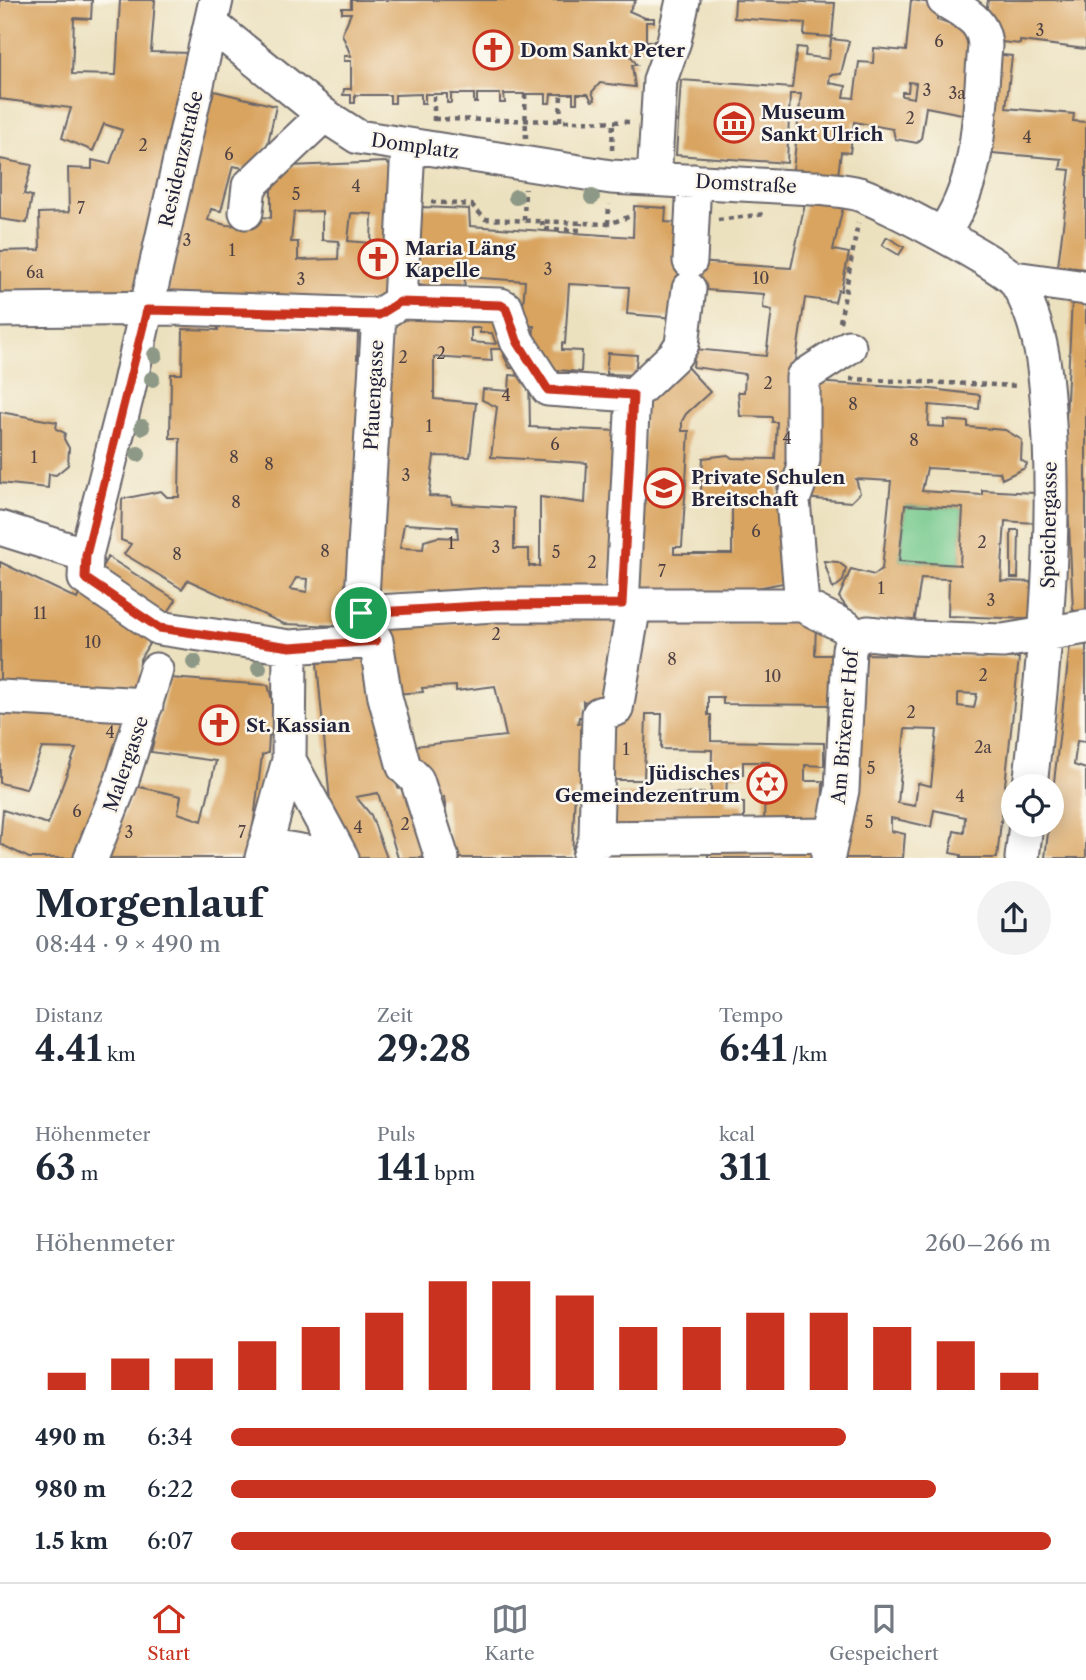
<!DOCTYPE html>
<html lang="de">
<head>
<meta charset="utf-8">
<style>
  body { margin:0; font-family:"Libre Caslon Text",serif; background:#f2f2f3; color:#1f2937; height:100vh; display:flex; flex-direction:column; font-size:26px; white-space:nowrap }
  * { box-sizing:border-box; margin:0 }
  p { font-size:23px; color:#747a83 }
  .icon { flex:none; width:38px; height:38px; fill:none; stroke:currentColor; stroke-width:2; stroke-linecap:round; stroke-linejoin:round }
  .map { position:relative; height:858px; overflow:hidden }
  .sheet { display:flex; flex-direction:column; background:#fff; flex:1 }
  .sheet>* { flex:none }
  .buttons { position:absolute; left:1001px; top:774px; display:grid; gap:14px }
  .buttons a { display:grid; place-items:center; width:63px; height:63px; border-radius:50%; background:#fff; box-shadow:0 4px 18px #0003; font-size:35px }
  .pin { position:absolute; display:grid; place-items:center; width:60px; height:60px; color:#fff; margin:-30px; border:4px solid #fff; border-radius:50%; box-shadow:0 2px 7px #0007 }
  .round { display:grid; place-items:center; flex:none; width:74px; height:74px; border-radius:37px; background:#f2f2f3 }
  .headline { display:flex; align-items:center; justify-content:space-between; height:119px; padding:0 35px }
  h1 { font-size:38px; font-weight:800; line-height:52px }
  .stats { display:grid; grid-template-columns:repeat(3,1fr); gap:10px; height:119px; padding:7px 35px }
  .stats div { display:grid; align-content:center }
  .stats b { font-size:35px; font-weight:800 }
  .stats small { font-size:19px; font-weight:400 }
  .stats p { font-size:19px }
  .chart { height:196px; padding:14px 35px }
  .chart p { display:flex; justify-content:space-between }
  .chart svg { width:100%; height:126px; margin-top:7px; stroke:#c8321e; stroke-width:6 }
  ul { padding:0 35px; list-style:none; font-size:23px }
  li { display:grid; grid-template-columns:112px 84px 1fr; align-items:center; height:52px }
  li i { height:18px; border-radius:9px; background:#c8321e }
  .menu { display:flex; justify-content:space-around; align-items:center; height:98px; border-top:2px solid #e0e1e3; background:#fff; font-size:19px; color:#747a83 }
  .menu a { display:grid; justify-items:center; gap:4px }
  .menu .active { color:#c8321e }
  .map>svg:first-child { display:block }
  .green { fill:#74c98d; stroke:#4b7664; stroke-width:2 }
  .building { fill:#d9a460; fill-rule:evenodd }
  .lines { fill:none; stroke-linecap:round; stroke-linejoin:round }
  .minor-casing { stroke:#696569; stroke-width:37 }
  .path { stroke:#696569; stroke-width:4.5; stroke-dasharray:5 5; stroke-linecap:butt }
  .minor { stroke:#fff; stroke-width:33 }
  .tree { fill:#8d9886 }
  .route-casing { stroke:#fff; stroke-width:14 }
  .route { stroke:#c8321e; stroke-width:9 }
  .labels { text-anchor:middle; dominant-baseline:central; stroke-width:5; stroke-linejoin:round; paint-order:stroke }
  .number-label { font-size:16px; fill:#504244 }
  .poi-label { font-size:19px; font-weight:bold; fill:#22223b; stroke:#fbf7ec; text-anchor:start }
  .street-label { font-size:19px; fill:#22223b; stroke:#fbf7ec }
</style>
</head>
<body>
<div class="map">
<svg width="1086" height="858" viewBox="0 0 1086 858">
  <rect width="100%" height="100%" fill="#fbf7ec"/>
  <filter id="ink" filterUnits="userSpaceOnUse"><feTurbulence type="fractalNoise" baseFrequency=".0143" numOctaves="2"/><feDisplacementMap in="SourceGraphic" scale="14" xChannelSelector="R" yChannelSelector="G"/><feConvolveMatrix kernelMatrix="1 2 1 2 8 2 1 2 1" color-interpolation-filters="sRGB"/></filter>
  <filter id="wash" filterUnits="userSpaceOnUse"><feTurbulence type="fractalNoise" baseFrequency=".00686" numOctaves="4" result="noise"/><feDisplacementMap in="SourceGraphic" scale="28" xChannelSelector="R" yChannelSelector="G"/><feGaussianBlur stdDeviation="1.57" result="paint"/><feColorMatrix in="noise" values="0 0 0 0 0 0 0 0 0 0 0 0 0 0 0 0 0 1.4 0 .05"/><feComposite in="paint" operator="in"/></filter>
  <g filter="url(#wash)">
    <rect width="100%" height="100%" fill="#ece1bf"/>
    <path class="green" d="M905 505 963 508 960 565 899 561Z"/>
    <g id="blocks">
      <path class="building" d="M0 0H92L91 19 74 18 72 74 116 75 120 0H155L151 52 191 53 135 293H0V251L40 250 39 213 69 212 68 168 92 169V160L110 164 122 130 104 124 93 151 62 138 71 108 0 99Z
        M351 0H636L629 11 645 18H654V22H646V41H654V45H646L630 55 637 65H632L635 87 600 83 592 92 595 100 592 101 588 94H577V103H573V94H551L550 103H546V94H504L505 103H500V94H477V103H474V94H451V103H447V94H425V103H421V94L395 95V103H390V95H355V103H351V95H343L344 89H351V61H344V56H351L342 34 351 13H342V8H351Z
        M735 0 835 3 832 37 804 35 805 23 734 18Z
        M911 0 938 4 937 20 973 32 972 116 926 107 921 139 917 143 895 139 893 129 854 122 850 153 841 152 838 175 843 207 833 250 849 253 841 291 838 290 835 302 805 298 791 394 812 382 931 389 980 395 979 409 929 405 928 426 944 427V420L968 422V427L1005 430 1022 440 1021 460 1027 464 1025 468 1002 479 1000 472 927 468 922 491 982 495V490L1034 493 1035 523 1005 521 1001 581 1035 582 1031 619 948 616 949 579 921 578 914 624 853 616 839 597 851 569 874 575 882 569 891 481 856 479 860 493 851 502 803 498 798 482 777 480 783 583 735 592 638 589 645 404 686 366 710 392 686 414 682 421V431H689L682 547H674V554H732V507L700 505 703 458 728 455 732 458 775 459 777 422H772V417L740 416 738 392H744L745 374 693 367 695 349 766 356 772 310 763 308 764 294 677 288 675 318 627 314 629 287 569 284 565 344 562 343V350L582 351 581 372 545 369 533 342 534 326H527L522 321 525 281 465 277 464 294 416 291 422 207 469 209 470 226 633 237 634 206 666 208 665 222 681 223 679 261 791 268 806 199 793 171 801 94H790L787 163 676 155 681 80 792 88 797 47 806 48 805 56 829 59 831 39 849 41 841 74 830 75 829 83 846 86 844 97 854 98 859 62 873 63 874 48 906 51ZM909 82 916 83 914 98 902 96V92H908ZM905 505 963 508 960 565 899 561Z
        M988 0H1086V49L1020 41V44L992 41 985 19Z
        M992 54 1012 56 1006 108 1074 114 1073 121 1086 122V269L1058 266 1070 170 1060 169 1062 159 981 152Z
        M214 91 276 106 268 143 256 165 253 170 233 166 221 211 211 209 208 220 226 225 250 226 252 216 271 218V179L291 166 386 162 392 168 384 301 167 294 180 212ZM322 211V240L339 241 338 259 298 260V242H291L294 212ZM351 213 372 214 371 243 348 241Z
        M0 159 32 165 24 194 32 196 27 223 0 219Z
        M887 237 904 247 899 255 882 245Z
        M1072 299 1086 300V611L1077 612 1073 610 1065 439Z
        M393 312H498L529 374 530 427 618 431 611 589 371 595ZM471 328H480V333H492L496 344 471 342ZM491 349H505L504 356 510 368H517L521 376 510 375 509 391 483 389 482 400 497 407 491 457 587 463 585 503 540 497V566H529V549H514V508L452 504 451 497 429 496 434 456 470 457 476 403 434 399V357L492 361ZM404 524 457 527 458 538 438 537 424 541 423 549 400 548Z
        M218 325 358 333 357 359 362 360 352 540 341 626 284 624 188 580 182 589 124 554 131 544 121 540 122 499 161 491 167 497H179L180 438H170L171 374H182L183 329 218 330ZM296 578 308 579 307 592 290 589Z
        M608 353 637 355 635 375 606 374Z
        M0 412 57 422 56 429 65 433 64 439 69 448 68 465 56 475 49 474 48 488 0 483Z
        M1011 530H1019L1018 578H1011Z
        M108 557 176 600 165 617 97 574Z
        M824 561 838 562 846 568 843 581 833 589Z
        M0 562 77 599 82 589 153 637 140 659V695L0 689Z
        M538 617H624L603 706 583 701V717H579L578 723H586L583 792 575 791 572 858H452L444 797 433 799 414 746 506 736 495 686 456 691V686L422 688 423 692 392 694 384 628Z
        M638 622H816L815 655H834V705L723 704V697H708V715H711V741L824 743V766L805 765V781H823L822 825H764L765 779 769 780 770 762H743V775H727L726 803H744V825L614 829V794L711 793 712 750 661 749 662 714H646L644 780H606L607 718Z
        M1086 643V742L1077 741 1074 765 1086 769V858H1045L1049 824H1052V799L1070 645Z
        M865 654 1019 658 997 858H961V855L950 853 954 831 964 833 965 817 934 810 931 827 891 818V831L905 834 903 858H841ZM958 693 977 694 974 708 958 706ZM905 729 937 730 931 786 918 783 915 806 898 803Z
        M368 659 398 788 409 784 433 858H398L378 793 356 797 371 815 387 858H351L330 801 317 663Z
        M169 678 268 685 280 730 269 736 268 753 262 755 250 852 261 858H107L135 786 181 796 178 813 202 821 216 761 151 752Z
        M0 709 130 716 77 858H29L0 844 3 810 48 824 76 749 42 748 26 789 0 783Z
        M708 848H812L811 858H708Z"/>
    </g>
  </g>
  <g filter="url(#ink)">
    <use href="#blocks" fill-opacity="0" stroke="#696569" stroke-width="2"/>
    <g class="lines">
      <g class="minor-casing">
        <path id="minor" d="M212 25 324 115 358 137 611 177 812 188
          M654 179 660 80 674 41 683 0
          M817 188C830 190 845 190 859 194 881 201 1006 266 1016 282 1045 329 1047 387 1050 441 1055 557 1043 671 1030 786
          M246 212 249 186 324 115
          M942 234C982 181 979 110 985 46 984 20 965 13 944 0
          M690 261 694 181
          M1014 278 1086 288
          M400 302 408 147
          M0 310 173 308 379 315
          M803 460V377L849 347
          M802 475 793 500 802 605
          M0 528 86 555 128 391 216 0
          M86 555 85 578 159 628 290 647 376 641
          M622 605 633 395 675 355 682 344 689 289
          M361 613 379 315 400 302 501 305 506 308 517 341 548 389 633 395
          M361 613 495 605H802L846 627 855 638
          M365 621 376 641 385 697 404 767 417 780 442 858
          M855 638 868 633 915 638 1003 641 1086 627
          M290 647 289 760 342 858
          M0 697 146 705
          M596 838 832 835
          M265 845 342 858
          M828 856 842 790 849 649 855 638
          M91 858 122 780 156 670
          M262 858 289 760
          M589 858 596 838 599 714 616 709 634 605
          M1022 858 1026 824"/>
      </g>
      <path class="path" d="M525 94 526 139
        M434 119 634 122
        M434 121V94
        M560 121 561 94
        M612 150 613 121
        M431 202 472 205 485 219 608 224 634 215
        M524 220 525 189
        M718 220 765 214
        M542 221 543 229 580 230 581 223
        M608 224 609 204
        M840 322 858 223
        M850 379 1019 386"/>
      <use href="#minor" class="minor"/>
    </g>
    <g class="tree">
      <circle cx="516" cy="197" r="8"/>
      <circle cx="592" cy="197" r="8"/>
      <circle cx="155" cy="355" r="8"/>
      <circle cx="152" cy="379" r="8"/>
      <circle cx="142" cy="427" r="8"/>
      <circle cx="138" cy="454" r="8"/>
      <circle cx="194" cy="662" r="8"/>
      <circle cx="259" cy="668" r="8"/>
    </g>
  </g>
  <g class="lines" filter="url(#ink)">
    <g class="route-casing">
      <path id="route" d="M400 302 501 305 506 308 517 341 548 390 633 395 622 604 495 605 361 613 376 641 290 647 159 628 85 578 86 555 147 310 379 315Z"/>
    </g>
    <use href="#route" class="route"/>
  </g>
  <defs>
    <g id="church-ring" transform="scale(2.0125)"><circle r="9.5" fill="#fbf7ec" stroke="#c8321e" stroke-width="1.5"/><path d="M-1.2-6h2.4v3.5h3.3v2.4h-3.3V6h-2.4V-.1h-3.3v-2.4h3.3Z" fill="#c8321e"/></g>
    <g id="museum-ring" transform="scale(2.0125)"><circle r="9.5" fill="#fbf7ec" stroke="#c8321e" stroke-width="1.5"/><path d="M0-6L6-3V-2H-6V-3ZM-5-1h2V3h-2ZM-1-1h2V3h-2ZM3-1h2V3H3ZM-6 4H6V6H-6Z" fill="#c8321e"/></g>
    <g id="school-ring" transform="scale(2.0125)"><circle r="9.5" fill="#fbf7ec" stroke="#c8321e" stroke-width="1.5"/><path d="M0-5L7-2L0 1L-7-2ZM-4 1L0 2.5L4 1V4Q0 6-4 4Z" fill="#c8321e"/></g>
    <g id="synagogue-ring" transform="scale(2.0125)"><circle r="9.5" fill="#fbf7ec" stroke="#c8321e" stroke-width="1.5"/><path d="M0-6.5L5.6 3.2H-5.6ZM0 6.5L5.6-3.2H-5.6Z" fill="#c8321e"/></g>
  </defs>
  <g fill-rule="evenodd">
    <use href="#church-ring" x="493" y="50"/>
    <use href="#museum-ring" x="734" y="123"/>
    <use href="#church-ring" x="378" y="259"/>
    <use href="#school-ring" x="664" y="488"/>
    <use href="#church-ring" x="219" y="725"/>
    <use href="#synagogue-ring" x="767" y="784"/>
  </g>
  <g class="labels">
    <g class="number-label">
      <text x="1040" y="30">3</text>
      <text x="939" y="41">6</text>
      <text x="927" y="90">3</text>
      <text x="957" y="93">3a</text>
      <text x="910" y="118">2</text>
      <text x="1027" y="137">4</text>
      <text x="143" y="145">2</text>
      <text x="229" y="154">6</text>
      <text x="356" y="186">4</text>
      <text x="296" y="194">5</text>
      <text x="81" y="208">7</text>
      <text x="187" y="240">3</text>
      <text x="232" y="250">1</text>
      <text x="548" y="269">3</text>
      <text x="35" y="272">6a</text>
      <text x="761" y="278">10</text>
      <text x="301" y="279">3</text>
      <text x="441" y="353">2</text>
      <text x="403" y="357">2</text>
      <text x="768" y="383">2</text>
      <text x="506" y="395">4</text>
      <text x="853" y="404">8</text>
      <text x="429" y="426">1</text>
      <text x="787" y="438">4</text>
      <text x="914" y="440">8</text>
      <text x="555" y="444">6</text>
      <text x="34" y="457">1</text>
      <text x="234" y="457">8</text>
      <text x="269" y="464">8</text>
      <text x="406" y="475">3</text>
      <text x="236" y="502">8</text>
      <text x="756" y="531">6</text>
      <text x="982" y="542">2</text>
      <text x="451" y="543">1</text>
      <text x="496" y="547">3</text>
      <text x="325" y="551">8</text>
      <text x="556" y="552">5</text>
      <text x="177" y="554">8</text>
      <text x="592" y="562">2</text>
      <text x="662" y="571">7</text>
      <text x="881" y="588">1</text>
      <text x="991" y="600">3</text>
      <text x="40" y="613">11</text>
      <text x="496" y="634">2</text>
      <text x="93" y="642">10</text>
      <text x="672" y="659">8</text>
      <text x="983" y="675">2</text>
      <text x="773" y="676">10</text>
      <text x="911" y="712">2</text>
      <text x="110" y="732">4</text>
      <text x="983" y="747">2a</text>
      <text x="626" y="749">1</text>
      <text x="871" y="768">5</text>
      <text x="960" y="796">4</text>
      <text x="77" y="811">6</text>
      <text x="869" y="822">5</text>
      <text x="405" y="824">2</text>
      <text x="358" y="827">4</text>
      <text x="129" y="832">3</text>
      <text x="242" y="832">7</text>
    </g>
    <g class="poi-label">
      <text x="520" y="50">Dom Sankt Peter</text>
      <text x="761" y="112">Museum<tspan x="761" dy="22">Sankt Ulrich</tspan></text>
      <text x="405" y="248">Maria Läng<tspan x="405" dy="22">Kapelle</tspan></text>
      <text x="691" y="477">Private Schulen<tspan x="691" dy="22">Breitschaft</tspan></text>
      <text x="246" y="725">St. Kassian</text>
      <text x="740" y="773" text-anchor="end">Jüdisches<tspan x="740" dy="22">Gemeindezentrum</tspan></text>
    </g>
    <g class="street-label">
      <text transform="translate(415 146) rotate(8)">Domplatz</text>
      <text transform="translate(181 159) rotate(-77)">Residenzstraße</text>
      <text transform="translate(746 184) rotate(3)">Domstraße</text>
      <text transform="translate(374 395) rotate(-87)">Pfauengasse</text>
      <text transform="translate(1049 525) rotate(-89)">Speichergasse</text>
      <text transform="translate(845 727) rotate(-85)">Am Brixener Hof</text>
      <text transform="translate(126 764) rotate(-71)">Malergasse</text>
    </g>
  </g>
</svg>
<div class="buttons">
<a><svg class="icon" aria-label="locate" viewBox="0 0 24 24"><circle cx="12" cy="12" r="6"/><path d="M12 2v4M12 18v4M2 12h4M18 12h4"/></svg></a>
</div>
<div class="pin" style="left:361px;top:613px;background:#1e9e55"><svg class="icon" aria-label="arrive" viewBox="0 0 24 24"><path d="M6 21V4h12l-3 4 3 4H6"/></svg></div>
</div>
<section class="sheet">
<div class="headline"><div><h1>Morgenlauf</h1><p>08:44 · 9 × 490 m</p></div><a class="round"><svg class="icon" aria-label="share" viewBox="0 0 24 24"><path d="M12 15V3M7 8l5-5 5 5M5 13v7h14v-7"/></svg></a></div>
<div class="stats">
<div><p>Distanz</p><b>4.41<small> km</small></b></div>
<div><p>Zeit</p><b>29:28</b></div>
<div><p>Tempo</p><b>6:41<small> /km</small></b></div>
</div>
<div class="stats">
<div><p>Höhenmeter</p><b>63<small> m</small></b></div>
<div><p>Puls</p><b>141<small> bpm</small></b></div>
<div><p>kcal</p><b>311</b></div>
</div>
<div class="chart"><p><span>Höhenmeter</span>260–266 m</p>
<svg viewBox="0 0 160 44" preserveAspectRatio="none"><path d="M5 44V38M15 44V33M25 44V33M35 44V27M45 44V22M55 44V17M65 44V6M75 44V6M85 44V11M95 44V22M105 44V22M115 44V17M125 44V17M135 44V22M145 44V27M155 44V38"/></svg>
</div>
<ul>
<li><b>490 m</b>6:34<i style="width:75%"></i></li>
<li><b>980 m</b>6:22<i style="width:86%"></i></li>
<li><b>1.5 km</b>6:07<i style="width:100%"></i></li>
</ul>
</section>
<nav class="menu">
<a class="active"><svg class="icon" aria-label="home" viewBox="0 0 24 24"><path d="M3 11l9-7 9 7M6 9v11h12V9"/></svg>Start</a>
<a><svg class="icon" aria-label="map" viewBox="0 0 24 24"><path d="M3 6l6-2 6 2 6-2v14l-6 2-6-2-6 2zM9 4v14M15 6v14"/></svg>Karte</a>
<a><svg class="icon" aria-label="saved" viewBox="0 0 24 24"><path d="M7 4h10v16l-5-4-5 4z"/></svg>Gespeichert</a>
</nav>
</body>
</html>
